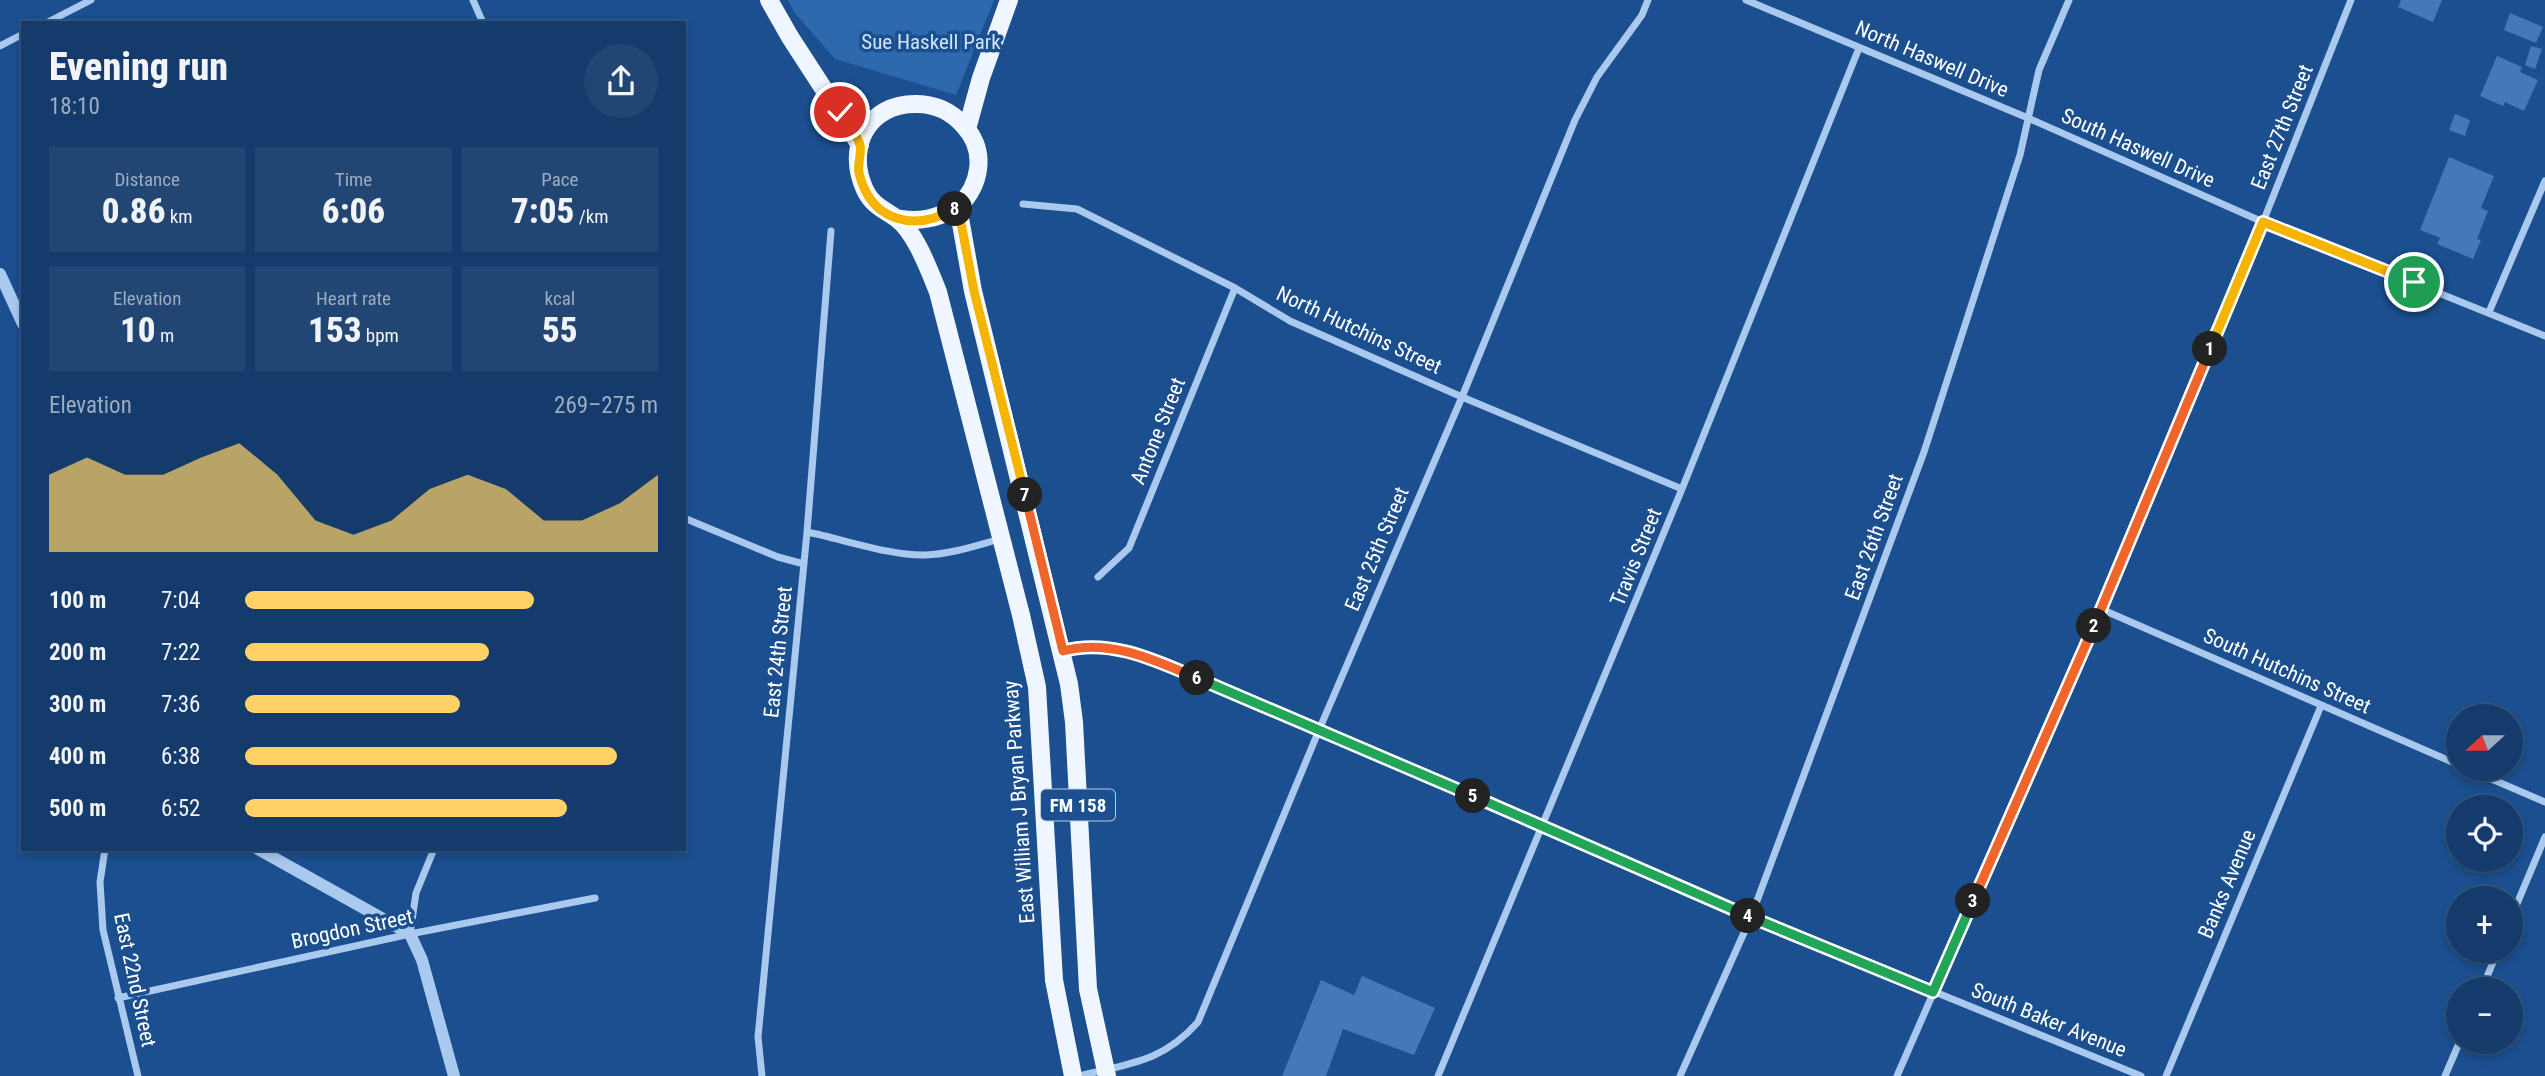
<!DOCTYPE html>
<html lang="en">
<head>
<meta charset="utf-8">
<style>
  body { margin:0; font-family:"Roboto Condensed",sans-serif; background:#214673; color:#f1f3f6; height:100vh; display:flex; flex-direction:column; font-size:26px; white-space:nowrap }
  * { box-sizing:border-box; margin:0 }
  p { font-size:23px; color:#9dadc1 }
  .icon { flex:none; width:38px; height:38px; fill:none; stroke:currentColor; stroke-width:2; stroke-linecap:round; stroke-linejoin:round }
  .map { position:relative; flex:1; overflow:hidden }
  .sheet { position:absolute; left:21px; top:21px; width:665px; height:830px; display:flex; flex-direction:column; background:#143b6b; border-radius:0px; box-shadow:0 4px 10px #0003,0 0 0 2px #33557e }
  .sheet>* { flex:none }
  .needle { width:46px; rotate:249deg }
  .fabs { position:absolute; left:2446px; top:704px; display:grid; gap:14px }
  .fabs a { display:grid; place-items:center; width:77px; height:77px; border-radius:50%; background:#143b6b; box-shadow:0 4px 10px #0003,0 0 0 2px #33557e; font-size:35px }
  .pin { position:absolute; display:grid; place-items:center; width:60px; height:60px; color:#fff; margin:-30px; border:4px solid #fff; border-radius:50%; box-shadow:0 2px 7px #0007 }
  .km { position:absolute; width:35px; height:35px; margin:-18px; border-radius:50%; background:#222; color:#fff; font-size:19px; line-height:35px; text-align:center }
  .round { display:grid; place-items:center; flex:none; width:74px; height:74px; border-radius:37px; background:#214673 }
  .headline { display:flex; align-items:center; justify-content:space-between; height:119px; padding:0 28px }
  h1 { font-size:38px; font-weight:800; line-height:52px }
  .metrics { display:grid; grid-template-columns:repeat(3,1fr); gap:10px; height:119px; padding:7px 28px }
  .metrics div { display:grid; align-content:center; border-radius:0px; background:#214673; text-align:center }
  .metrics b { font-size:35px; font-weight:800 }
  .metrics small { font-size:19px; font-weight:400 }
  .metrics p { font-size:19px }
  .chart { height:196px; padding:14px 28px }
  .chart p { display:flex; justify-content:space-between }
  .chart svg { width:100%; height:126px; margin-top:7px; fill:#ffd166; opacity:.7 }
  ul { padding:0 28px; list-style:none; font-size:23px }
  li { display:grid; grid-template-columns:112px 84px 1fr; align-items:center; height:52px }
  li i { height:18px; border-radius:9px; background:#ffd166 }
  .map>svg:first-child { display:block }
  .green { fill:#2e69ad }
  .building { fill:#4478b7 }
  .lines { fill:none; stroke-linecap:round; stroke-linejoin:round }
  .minor { stroke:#a9c9ee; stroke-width:7 }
  .tertiary { stroke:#a9c9ee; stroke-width:12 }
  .primary { stroke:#f0f6ff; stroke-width:18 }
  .split-1-casing { stroke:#fff; stroke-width:14 }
  .split-2-casing { stroke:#fff; stroke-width:14 }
  .split-3-casing { stroke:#fff; stroke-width:14 }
  .split-4-casing { stroke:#fff; stroke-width:14 }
  .split-5-casing { stroke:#fff; stroke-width:14 }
  .split-6-casing { stroke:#fff; stroke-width:14 }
  .split-7-casing { stroke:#fff; stroke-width:14 }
  .split-8-casing { stroke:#fff; stroke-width:14 }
  .split-9-casing { stroke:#fff; stroke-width:14 }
  .split-1 { stroke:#f5b400; stroke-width:9 }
  .split-2 { stroke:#f0652b; stroke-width:9 }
  .split-3 { stroke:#f0652b; stroke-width:9 }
  .split-4 { stroke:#22a559; stroke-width:9 }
  .split-5 { stroke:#22a559; stroke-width:9 }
  .split-6 { stroke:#22a559; stroke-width:9 }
  .split-7 { stroke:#f0652b; stroke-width:9 }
  .split-8 { stroke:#f5b400; stroke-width:9 }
  .split-9 { stroke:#f5b400; stroke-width:9 }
  .labels { text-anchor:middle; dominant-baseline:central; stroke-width:7; stroke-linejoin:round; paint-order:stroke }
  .shield { fill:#1b4f8f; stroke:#bbcadd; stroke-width:2 }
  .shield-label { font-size:19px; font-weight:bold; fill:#fff }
  .park-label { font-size:21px; fill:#cfe3fa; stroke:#1b4f8f }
  .street-label { font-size:21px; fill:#fff; stroke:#1b4f8f }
</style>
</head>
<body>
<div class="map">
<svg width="2545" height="1076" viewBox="0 0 2545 1076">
  <rect width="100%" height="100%" fill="#1b4f8f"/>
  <path class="green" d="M788 0H994L956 95 835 59 794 12Z"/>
  <path class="building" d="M2401 0H2442L2433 22 2398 7Z
    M2510 13 2543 27 2536 43 2504 30Z
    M2531 46 2542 49 2535 69 2525 65Z
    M2497 56 2522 67 2520 72 2538 80 2524 111 2505 102 2503 106 2480 96Z
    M2455 114 2470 120 2465 136 2449 130Z
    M2449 157 2494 176 2481 208 2488 211 2477 239 2481 240 2473 259 2437 244 2440 238 2420 230Z
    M1362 976 1435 1008 1414 1055 1343 1029 1326 1076H1282L1321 980 1354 995Z"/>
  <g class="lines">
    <path class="minor" d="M473 0 483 23
      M1746 0 2028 118 2263 222 2545 336
      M46 23 91 0
      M0 46 23 34
      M1023 204 1077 209 1235 288 1290 321 1462 397 1682 489
      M2489 312 2545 181
      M684 518 778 557 804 564
      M807 532C843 539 890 556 925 555 951 554 975 546 1000 539
      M1098 577 1129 548 1235 288
      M2101 609 2459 765
      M1063 651C1097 642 1128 652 1160 662L1751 917 2141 1076
      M2466 768 2545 802
      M105 849 100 882 103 930 138 1076
      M2511 918 2545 837
      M410 934 416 893 434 849
      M2482 989 2498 950
      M118 998 410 934 595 898
      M762 1076 758 1037 807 532 831 231
      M1079 1076C1128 1064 1163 1062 1198 1022L1319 730 1462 397 1575 120 1597 77 1642 15 1648 0
      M1438 1076 1682 489 1859 48
      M1680 1076 1751 917 1924 452 2020 155 2039 70 2069 0
      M1897 1076 2101 609 2263 222 2351 0
      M2166 1076 2321 706
      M2445 1076 2460 1041"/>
    <path class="tertiary" d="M0 274 23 324
      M258 849 410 934 422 960 454 1076"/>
    <path class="primary" d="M769 0 790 37 860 145
      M967 129 981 78 1009 0
      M896 218C919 223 938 218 958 207
      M1073 1076 1054 980 1037 687 1021 615 938 292C930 272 915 231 896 218 883 209 872 205 865 190 845 147 868 103 917 104 935 104 952 112 964 126 987 151 981 185 958 207L973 291 1069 684 1074 722 1088 989 1107 1076"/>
  </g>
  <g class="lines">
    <g class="split-1-casing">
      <path id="split-1" d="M2210 349 2263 222 2414 282"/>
    </g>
    <g class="split-2-casing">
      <path id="split-2" d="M2094 626 2210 349"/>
    </g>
    <g class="split-3-casing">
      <path id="split-3" d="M1973 901 2094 626"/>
    </g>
    <g class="split-4-casing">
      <path id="split-4" d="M1748 916 1933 992 1973 901"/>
    </g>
    <g class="split-5-casing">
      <path id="split-5" d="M1473 796 1748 916"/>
    </g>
    <g class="split-6-casing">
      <path id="split-6" d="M1197 678 1473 796"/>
    </g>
    <g class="split-7-casing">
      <path id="split-7" d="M1025 495 1063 651C1109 638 1155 660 1197 678"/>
    </g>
    <g class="split-8-casing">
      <path id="split-8" d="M955 209 958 207 974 291 1025 495"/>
    </g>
    <g class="split-9-casing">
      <path id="split-9" d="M840 112C845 121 858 135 860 145 862 154 857 164 859 173 871 222 914 232 955 209"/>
    </g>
    <use href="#split-1" class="split-1"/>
    <use href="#split-2" class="split-2"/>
    <use href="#split-3" class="split-3"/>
    <use href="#split-4" class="split-4"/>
    <use href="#split-5" class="split-5"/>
    <use href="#split-6" class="split-6"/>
    <use href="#split-7" class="split-7"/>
    <use href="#split-8" class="split-8"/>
    <use href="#split-9" class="split-9"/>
  </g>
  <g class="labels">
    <rect class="shield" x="1041" y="789.5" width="74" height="31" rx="5"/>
    <g class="shield-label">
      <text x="1078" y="805">FM 158</text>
    </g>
    <g class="park-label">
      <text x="931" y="42">Sue Haskell Park</text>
    </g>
    <g class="street-label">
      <text transform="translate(1932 59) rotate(23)">North Haswell Drive</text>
      <text transform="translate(2282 127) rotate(-68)">East 27th Street</text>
      <text transform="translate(2138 148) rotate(24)">South Haswell Drive</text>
      <text transform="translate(1359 330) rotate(25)">North Hutchins Street</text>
      <text transform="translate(1158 431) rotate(-68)">Antone Street</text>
      <text transform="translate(1874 537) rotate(-70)">East 26th Street</text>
      <text transform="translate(1377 549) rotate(-67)">East 25th Street</text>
      <text transform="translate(1636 557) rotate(-68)">Travis Street</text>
      <text transform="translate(778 652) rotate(-84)">East 24th Street</text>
      <text transform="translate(2287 671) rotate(24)">South Hutchins Street</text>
      <text transform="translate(1019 802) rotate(-94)">East William J Bryan Parkway</text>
      <text transform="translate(2227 884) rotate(-67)">Banks Avenue</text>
      <text transform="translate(352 929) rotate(-12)">Brogdon Street</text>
      <text transform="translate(135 980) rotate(78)">East 22nd Street</text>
      <text transform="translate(2049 1020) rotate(22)">South Baker Avenue</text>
    </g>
  </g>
</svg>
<div class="fabs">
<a><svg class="needle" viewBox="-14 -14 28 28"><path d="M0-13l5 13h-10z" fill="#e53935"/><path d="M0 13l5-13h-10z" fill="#9dadc1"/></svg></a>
<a><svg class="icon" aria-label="locate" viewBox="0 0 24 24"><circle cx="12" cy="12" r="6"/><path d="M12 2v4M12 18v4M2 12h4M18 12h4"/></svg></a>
<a>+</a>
<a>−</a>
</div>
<div class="pin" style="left:2414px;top:282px;background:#1e9e55"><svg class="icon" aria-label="arrive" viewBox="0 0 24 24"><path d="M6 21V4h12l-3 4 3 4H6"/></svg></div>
<div class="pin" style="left:840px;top:112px;background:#d93025"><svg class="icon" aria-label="check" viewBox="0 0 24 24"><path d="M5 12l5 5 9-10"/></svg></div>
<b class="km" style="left:2210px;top:349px">1</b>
<b class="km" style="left:2094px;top:626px">2</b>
<b class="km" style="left:1973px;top:901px">3</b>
<b class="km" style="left:1748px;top:916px">4</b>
<b class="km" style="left:1473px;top:796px">5</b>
<b class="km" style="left:1197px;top:678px">6</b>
<b class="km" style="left:1025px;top:495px">7</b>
<b class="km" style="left:955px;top:209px">8</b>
<section class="sheet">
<div class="headline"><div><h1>Evening run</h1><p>18:10</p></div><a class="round"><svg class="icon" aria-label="share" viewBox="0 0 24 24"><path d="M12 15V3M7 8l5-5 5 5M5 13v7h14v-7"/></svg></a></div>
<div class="metrics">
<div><p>Distance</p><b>0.86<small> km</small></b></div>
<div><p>Time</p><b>6:06</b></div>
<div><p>Pace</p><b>7:05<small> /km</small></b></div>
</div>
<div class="metrics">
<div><p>Elevation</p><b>10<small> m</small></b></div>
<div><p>Heart rate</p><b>153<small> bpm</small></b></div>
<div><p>kcal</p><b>55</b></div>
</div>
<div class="chart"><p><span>Elevation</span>269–275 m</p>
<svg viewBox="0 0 160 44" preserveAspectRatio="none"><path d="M0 44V17L10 11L20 17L30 17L40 11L50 6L60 17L70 33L80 38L90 33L100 22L110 17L120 22L130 33L140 33L150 27L160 17V44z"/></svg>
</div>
<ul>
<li><b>100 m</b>7:04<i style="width:70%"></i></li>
<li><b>200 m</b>7:22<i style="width:59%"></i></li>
<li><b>300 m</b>7:36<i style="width:52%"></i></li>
<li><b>400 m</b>6:38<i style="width:90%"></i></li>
<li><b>500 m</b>6:52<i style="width:78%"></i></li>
</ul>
</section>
</div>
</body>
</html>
